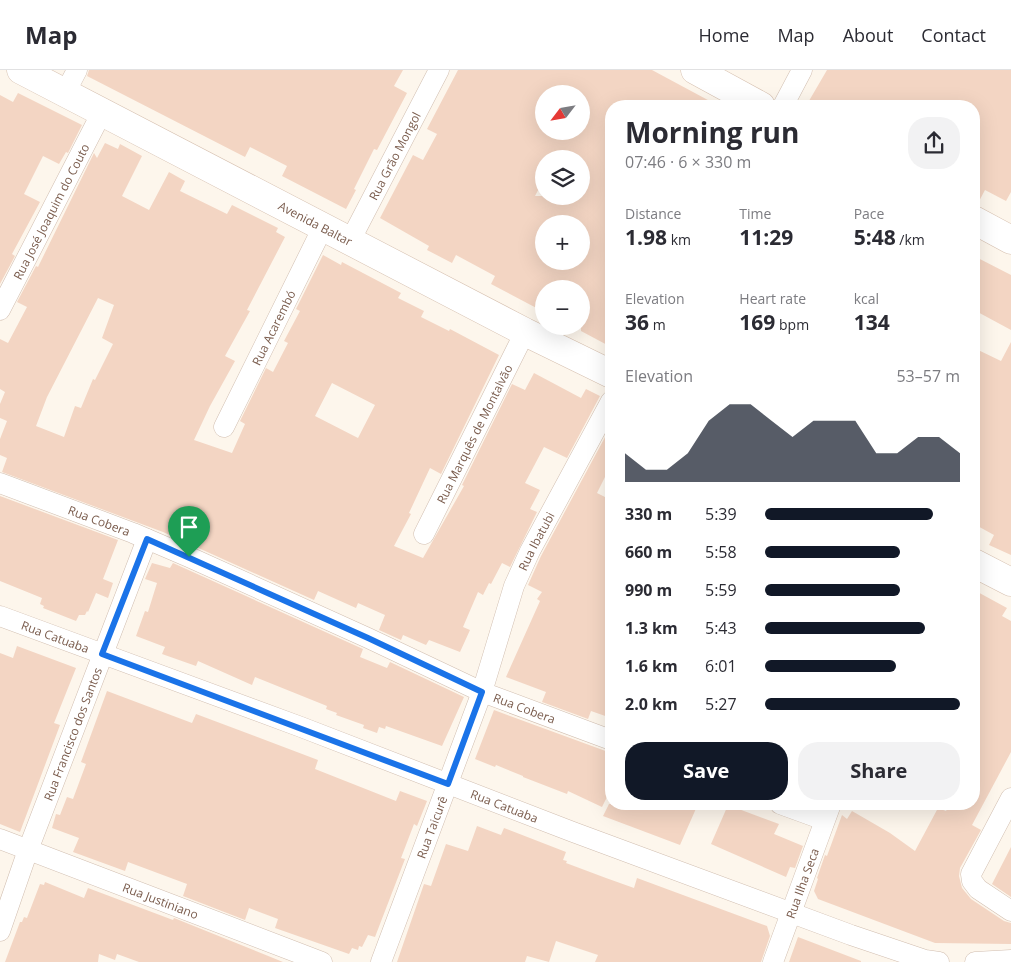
<!DOCTYPE html>
<html lang="en">
<head>
<meta charset="utf-8">
<style>
  body { margin:0; font-family:"Open Sans",sans-serif; background:#f2f2f3; color:#2b2b33; height:100vh; display:flex; flex-direction:column; font-size:19px; white-space:nowrap }
  * { box-sizing:border-box; margin:0 }
  p { font-size:16px; color:#7c7c81 }
  .icon { flex:none; width:28px; height:28px; fill:none; stroke:currentColor; stroke-width:2; stroke-linecap:round; stroke-linejoin:round }
  .map { position:relative; flex:1; overflow:hidden }
  .side { position:absolute; left:605px; top:30px; width:375px; height:710px; display:flex; flex-direction:column; background:#fff; border-radius:20px; box-shadow:0 5px 20px #0002 }
  .side>* { flex:none }
  .needle { width:32px; rotate:239deg }
  .buttons { position:absolute; left:535px; top:15px; display:grid; gap:10px }
  .buttons a { display:grid; place-items:center; width:55px; height:55px; border-radius:50%; background:#fff; box-shadow:0 5px 20px #0002; font-size:25px }
  .pin { position:absolute; display:grid; place-items:center; width:42px; height:42px; color:#fff; margin:-51px -21px; border-radius:50% 50% 50% 0; rotate:-45deg; box-shadow:0 0 5px #0007 }
  .pin .icon { rotate:45deg }
  .round { display:grid; place-items:center; flex:none; width:52px; height:52px; border-radius:20px; background:#f2f2f3 }
  .overview { display:flex; align-items:center; justify-content:space-between; height:85px; padding:0 20px }
  h1 { font-size:28px; font-weight:700; line-height:38px }
  .stats { display:grid; grid-template-columns:repeat(3,1fr); gap:8px; height:85px; padding:5px 20px }
  .stats div { display:grid; align-content:center }
  .stats b { font-size:21px; font-weight:700 }
  .stats small { font-size:14px; font-weight:400 }
  .stats p { font-size:14px }
  .chart { height:140px; padding:10px 20px }
  .chart p { display:flex; justify-content:space-between }
  .chart svg { width:100%; height:90px; margin-top:5px; fill:#111827; opacity:.7 }
  .button { display:flex; gap:10px; margin-top:auto; padding:10px 20px }
  .button a { flex:1; height:58px; border-radius:20px; background:#111827; color:#fff; font-size:20px; font-weight:700; line-height:58px; text-align:center }
  .button a+a { background:#f2f2f3; color:#2b2b33 }
  ul { padding:0 20px; list-style:none; font-size:16px }
  li { display:grid; grid-template-columns:80px 60px 1fr; align-items:center; height:38px }
  li i { height:12px; border-radius:6px; background:#111827 }
  header { display:flex; align-items:center; gap:30px; box-sizing:border-box; height:70px; padding:0 25px; background:#fff; border-bottom:1px solid #e1e1e2 }
  header strong { font-size:24px }
  nav { display:flex; gap:28px; margin-inline-start:auto; font-size:18px }
  .map>svg:first-child { display:block }
  .building { fill:#f3d5c3; fill-rule:evenodd }
  .lines { fill:none; stroke-linecap:round; stroke-linejoin:round }
  .street-casing { stroke:#d1beb0; stroke-width:21 }
  .secondary-casing { stroke:#d6c0b0; stroke-width:29 }
  .street { stroke:#fff; stroke-width:20 }
  .secondary { stroke:#fff; stroke-width:28 }
  .route-casing { stroke:#fff; stroke-width:10 }
  .route { stroke:#1a73e8; stroke-width:6 }
  .labels { text-anchor:middle; dominant-baseline:central; stroke-width:4; stroke-linejoin:round; paint-order:stroke }
  .street-label { font-size:12px; fill:#7a5c4d; stroke:#fffaf3 }
</style>
</head>
<body>
<header>
<strong>Map</strong>
<nav><a>Home</a><a>Map</a><a>About</a><a>Contact</a></nav>
</header>
<div class="map">
<svg width="1011" height="892" viewBox="0 0 1011 892">
  <rect width="100%" height="100%" fill="#fdf6ec"/>
  <path class="building" d="M89 0H403L394 16 407 23 377 80 374 79 354 119 356 120 346 139 282 106 287 96 250 77 245 87 87 6Z
    M458 0H652L719 36H611V277L581 261V219H544V242L491 214 495 206 456 185 452 193 427 180 429 176 380 148 413 85 423 90 437 64 427 59ZM544 24H581V61H544ZM544 89H581V126H535L544 109ZM544 154H581V191H544Z
    M827 0H1011V122L1006 131 985 120 977 135 974 134V36H806Z
    M18 23 82 55 68 83 66 82 59 94 43 86 24 124 40 132 12 184 15 186 0 214V25L13 32Z
    M105 73 118 79 120 74 142 86 122 126 149 140 169 102 185 111 180 121 227 144 232 135 278 158 276 162 285 167 247 240 250 241 225 286 235 291 210 336 194 370 232 383 245 354 240 351 266 298 273 302 288 273 284 271 300 241 296 239 323 185 341 195 342 192 401 223 398 228 424 241 421 247 449 261 450 259 499 285 441 404 430 398 409 443 411 444 394 476 423 488 464 416 462 415 512 314 525 320 534 303 581 328 586 319 600 326 567 388 544 377 525 413 540 420 530 439 537 442 510 497 502 493 491 514 489 513 483 525 478 522 463 557 470 560 460 582 429 570 426 575 403 565 401 570 379 560 385 545 358 533 356 538 318 521 314 530 163 462 2 402 7 388 0 385V369L7 351 0 348V334L5 322 0 319V269L8 273 27 237 17 232 36 196 38 197 94 83 97 88ZM98 228 114 235 102 268 113 274 95 310 93 309 81 338 75 336 64 367 36 356 47 327ZM332 313 375 335 358 368 315 346Z
    M974 186 1011 205V260L974 240Z
    M1011 272V485L989 475 994 465 974 454V405L980 393 974 390V278L1001 291Z
    M611 356V395L597 423 611 430V648L591 641 588 649 542 632 546 622 506 607 540 531 537 529 542 522 528 515 541 486Z
    M0 426 118 470 103 509 113 513 108 528 96 523 88 542 87 541 85 545H79L76 551 43 538 44 536 40 534 42 528 0 511Z
    M152 493 170 498 173 493 184 498 363 579 360 587 387 598 390 592 464 627 442 676 386 656 385 659 379 657 377 663 363 658 364 655 336 645 337 643 326 639 327 636 255 607 252 615 198 591 196 596 162 584 165 577 136 566 145 541 148 542 157 513 145 509Z
    M974 520 1007 538 1002 546 1011 551V682L972 755 981 760 960 798 959 806 962 818 971 829 1004 851 1011 853V874L935 873 818 829 814 821 818 809 817 808 825 785 827 786 842 745 847 749 852 741 890 763 915 781 938 738 946 741 950 734H974Z
    M17 576 76 598 54 653 60 655 20 762 0 754V583L13 588Z
    M107 621 192 653 196 644 318 690 315 699 396 731 400 721 427 731 417 756 414 754 401 788 405 789 375 867 368 865 362 877 359 876 358 880 352 878 349 884 275 858 278 849 249 838 245 850 183 826 187 814 128 792 125 801 73 782 79 768 52 758 56 744 60 745 67 727 73 729 86 694 81 692Z
    M494 640 611 683V719L602 737 568 721 567 724 523 707V706L496 695 495 697 475 689Z
    M609 734H698L680 775 603 746Z
    M728 735 779 754 774 764 803 776 795 798 790 797 786 807 711 774Z
    M477 756 501 765 504 758 566 782 563 790 567 791 566 793 606 808 634 818 637 808 767 856 770 866 761 892H595L598 885 556 871 549 892 527 886 525 892H397L424 814 431 816 446 774 468 781Z
    M1011 777V827L992 814Z
    M45 812 84 828 88 818 173 850 174 848 283 892H139L117 884 115 890 99 884 98 892H5L20 852H22L24 847 27 848 40 814 44 815Z
    M798 867 861 891V892H789Z"/>
  <g class="lines">
    <g class="street-casing">
      <g id="street">
        <path d="M65 23 77 0"/>
        <path d="M783 36 802 0"/>
        <path id="s1" d="M350 171 439 0"/>
        <path id="s2" d="M0 240 102 42"/>
        <path id="s3" d="M224 357 323 157"/>
        <path id="s4" d="M0 413 133 463 189 487 368 568 482 622 611 670"/>
        <path id="s5" d="M424 464 525 262"/>
        <path id="s6" d="M0 546 301 657 573 762 851 865 925 890 939 892"/>
        <path d="M1011 728 971 804 972 811 978 819 1011 841"/>
        <path d="M780 734 824 750"/>
        <path id="s7" d="M0 769 322 892"/>
        <path id="s8" d="M0 861 28 780 147 469"/>
        <path id="s9" d="M381 892 482 622 514 516 530 481 611 331"/>
        <path id="s10" d="M773 892 831 734"/>
        <path d="M975 892 1011 890"/>
      </g>
    </g>
    <g class="secondary-casing">
      <g id="secondary">
        <path id="s11" d="M21 0 525 262 611 304"/>
        <path d="M695 0 761 36"/>
        <path d="M974 150 1011 170"/>
        <path d="M974 493 1011 512"/>
      </g>
    </g>
    <use href="#street" class="street"/>
    <use href="#secondary" class="secondary"/>
  </g>
  <g class="lines">
    <g class="route-casing">
      <path id="route" d="M147 469 368 568 482 622 448 714 102 584Z"/>
    </g>
    <use href="#route" class="route"/>
  </g>
  <g class="labels">
    <g class="street-label">
      <text stroke="none"><textPath href="#s1" startOffset="96">Rua Grão Mongol</textPath></text>
      <text stroke="none"><textPath href="#s2" startOffset="111">Rua José Joaquim do Couto</textPath></text>
      <text stroke="none"><textPath href="#s11" startOffset="332">Avenida Baltar</textPath></text>
      <text stroke="none"><textPath href="#s3" startOffset="111">Rua Acarembó</textPath></text>
      <text stroke="none"><textPath href="#s5" startOffset="112">Rua Marquês de Montalvão</textPath></text>
      <text stroke="none"><textPath href="#s4" startOffset="106">Rua Cobera</textPath></text>
      <text stroke="none"><textPath href="#s9" startOffset="449">Rua Ibatubi</textPath></text>
      <text stroke="none"><textPath href="#s6" startOffset="59">Rua Catuaba</textPath></text>
      <text stroke="none"><textPath href="#s4" startOffset="571">Rua Cobera</textPath></text>
      <text stroke="none"><textPath href="#s8" startOffset="210">Rua Francisco dos Santos</textPath></text>
      <text stroke="none"><textPath href="#s6" startOffset="539">Rua Catuaba</textPath></text>
      <text stroke="none"><textPath href="#s9" startOffset="144">Rua Taicurê</textPath></text>
      <text stroke="none"><textPath href="#s10" startOffset="84">Rua Ilha Seca</textPath></text>
      <text stroke="none"><textPath href="#s7" startOffset="172">Rua Justiniano</textPath></text>
    </g>
  </g>
</svg>
<div class="buttons">
<a><svg class="needle" viewBox="-14 -14 28 28"><path d="M0-13l5 13h-10z" fill="#e53935"/><path d="M0 13l5-13h-10z" fill="#7c7c81"/></svg></a>
<a><svg class="icon" aria-label="layers" viewBox="0 0 24 24"><path d="M12 4l9 5-9 5-9-5zM3 14l9 5 9-5"/></svg></a>
<a>+</a>
<a>−</a>
</div>
<div class="pin" style="left:189px;top:487px;background:#1e9e55"><svg class="icon" aria-label="arrive" viewBox="0 0 24 24"><path d="M6 21V4h12l-3 4 3 4H6"/></svg></div>
<section class="side">
<div class="overview"><div><h1>Morning run</h1><p>07:46 · 6 × 330 m</p></div><a class="round"><svg class="icon" aria-label="share" viewBox="0 0 24 24"><path d="M12 15V3M7 8l5-5 5 5M5 13v7h14v-7"/></svg></a></div>
<div class="stats">
<div><p>Distance</p><b>1.98<small> km</small></b></div>
<div><p>Time</p><b>11:29</b></div>
<div><p>Pace</p><b>5:48<small> /km</small></b></div>
</div>
<div class="stats">
<div><p>Elevation</p><b>36<small> m</small></b></div>
<div><p>Heart rate</p><b>169<small> bpm</small></b></div>
<div><p>kcal</p><b>134</b></div>
</div>
<div class="chart"><p><span>Elevation</span>53–57 m</p>
<svg viewBox="0 0 160 44" preserveAspectRatio="none"><path d="M0 44V30L10 38L20 38L30 30L40 14L50 6L60 6L70 14L80 22L90 14L100 14L110 14L120 30L130 30L140 22L150 22L160 30V44z"/></svg>
</div>
<ul>
<li><b>330 m</b>5:39<i style="width:86%"></i></li>
<li><b>660 m</b>5:58<i style="width:69%"></i></li>
<li><b>990 m</b>5:59<i style="width:69%"></i></li>
<li><b>1.3 km</b>5:43<i style="width:82%"></i></li>
<li><b>1.6 km</b>6:01<i style="width:67%"></i></li>
<li><b>2.0 km</b>5:27<i style="width:100%"></i></li>
</ul>
<div class="button"><a>Save</a><a>Share</a></div>
</section>
</div>
</body>
</html>
